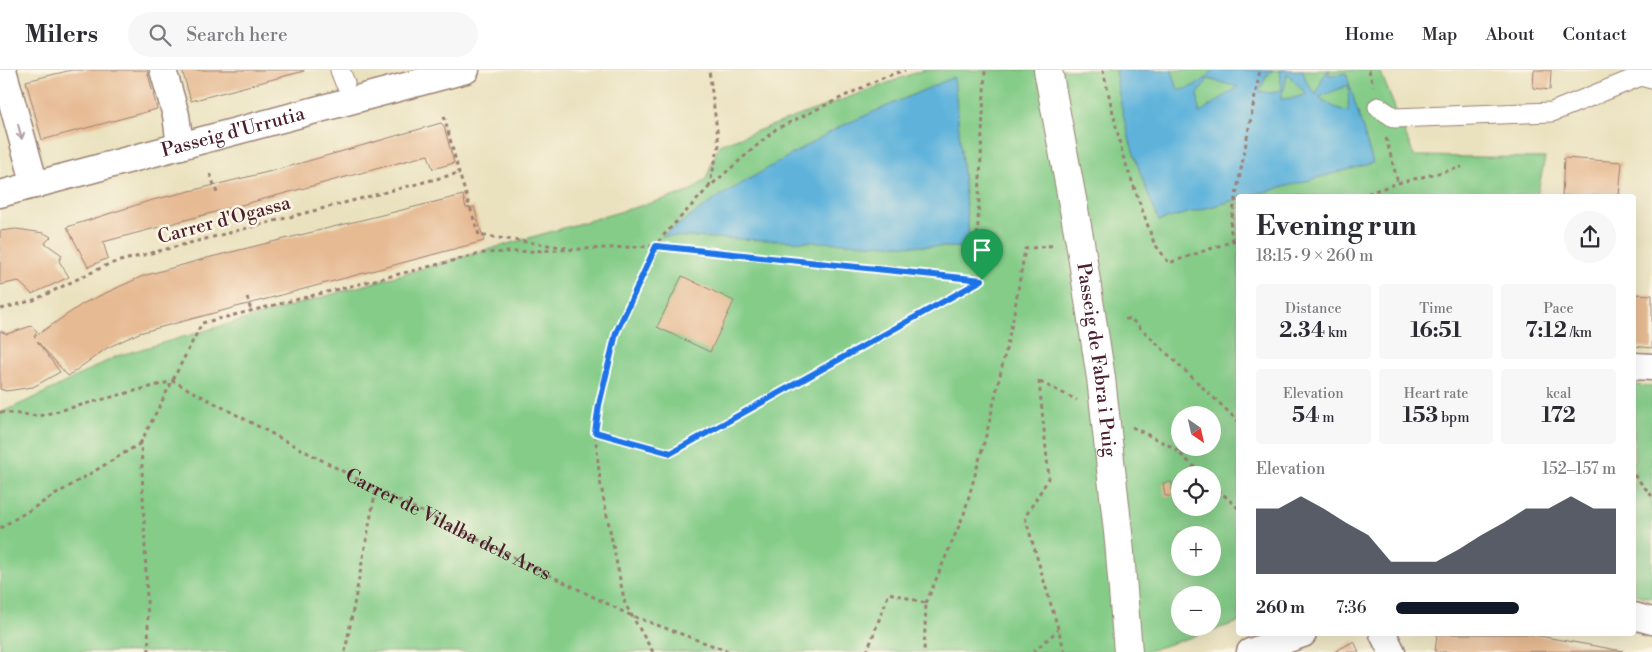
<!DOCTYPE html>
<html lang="en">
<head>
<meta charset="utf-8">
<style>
  body { margin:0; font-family:"Libre Bodoni",serif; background:#f7f7f7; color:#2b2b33; height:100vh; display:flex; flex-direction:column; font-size:19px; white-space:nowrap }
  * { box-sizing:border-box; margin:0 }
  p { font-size:16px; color:#7c7c81 }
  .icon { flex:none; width:28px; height:28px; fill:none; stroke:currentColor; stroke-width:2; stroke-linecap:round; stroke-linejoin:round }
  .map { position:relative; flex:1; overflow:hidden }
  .panel { position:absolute; left:1236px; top:124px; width:400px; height:442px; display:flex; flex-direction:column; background:#fff; border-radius:5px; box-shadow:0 5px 20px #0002 }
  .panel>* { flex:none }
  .needle { width:32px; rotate:146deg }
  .buttons { position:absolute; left:1171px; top:336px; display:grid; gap:10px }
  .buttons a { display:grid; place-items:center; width:50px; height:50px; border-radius:50%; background:#fff; box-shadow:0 5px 20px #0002; font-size:25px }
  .pin { position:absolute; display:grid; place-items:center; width:42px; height:42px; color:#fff; margin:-51px -21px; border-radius:50% 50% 50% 0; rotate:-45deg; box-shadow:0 0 5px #0007 }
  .pin .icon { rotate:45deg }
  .round { display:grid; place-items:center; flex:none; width:52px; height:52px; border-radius:26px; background:#f7f7f7 }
  .headline { display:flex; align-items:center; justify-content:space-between; height:85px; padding:0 20px }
  h1 { font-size:28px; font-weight:700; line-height:38px }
  .figures { display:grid; grid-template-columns:repeat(3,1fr); gap:8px; height:85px; padding:5px 20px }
  .figures div { display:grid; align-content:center; border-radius:5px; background:#f7f7f7; text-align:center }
  .figures b { font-size:21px; font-weight:700 }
  .figures small { font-size:14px; font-weight:400 }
  .figures p { font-size:14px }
  .chart { height:140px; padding:10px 20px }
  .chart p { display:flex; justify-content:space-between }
  .chart svg { width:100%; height:90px; margin-top:5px; fill:#111827; opacity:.7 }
  ul { padding:0 20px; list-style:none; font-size:16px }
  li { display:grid; grid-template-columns:80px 60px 1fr; align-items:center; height:38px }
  li i { height:12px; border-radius:6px; background:#111827 }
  header { display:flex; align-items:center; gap:30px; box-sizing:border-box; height:70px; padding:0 25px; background:#fff; border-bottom:1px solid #e1e1e2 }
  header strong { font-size:24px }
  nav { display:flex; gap:28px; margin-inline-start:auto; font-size:18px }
  .search { width:350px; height:45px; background:#f7f7f7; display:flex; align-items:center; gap:12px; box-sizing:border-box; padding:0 18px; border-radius:28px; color:#7c7c81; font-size:19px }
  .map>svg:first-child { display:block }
  .green { fill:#84cc88; stroke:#67765a; fill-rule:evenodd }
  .water { fill:#5fb3db; stroke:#546983; fill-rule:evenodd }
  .building { fill:#e6ba93 }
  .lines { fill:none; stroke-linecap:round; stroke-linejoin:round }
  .pedestrian-casing { stroke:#9a8075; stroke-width:21 }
  .minor-casing { stroke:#9a8075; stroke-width:29 }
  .tertiary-casing { stroke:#9a8075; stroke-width:30 }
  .path { stroke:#9a8075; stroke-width:3; stroke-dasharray:4 4; stroke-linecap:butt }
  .pedestrian { stroke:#fff; stroke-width:19 }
  .minor { stroke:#fff; stroke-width:26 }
  .tertiary { stroke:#fff; stroke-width:28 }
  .oneway { stroke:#ae9aa0 }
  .route-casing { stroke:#fff; stroke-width:10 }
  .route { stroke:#1a73e8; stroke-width:6 }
  .labels { text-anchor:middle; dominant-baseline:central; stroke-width:5; stroke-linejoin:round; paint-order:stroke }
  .street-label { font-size:19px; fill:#4a1f2b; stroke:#fcf5e5 }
</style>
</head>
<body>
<header>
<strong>Milers</strong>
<div class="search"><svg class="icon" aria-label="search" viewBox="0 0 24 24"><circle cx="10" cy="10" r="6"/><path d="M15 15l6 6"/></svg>Search here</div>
<nav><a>Home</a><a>Map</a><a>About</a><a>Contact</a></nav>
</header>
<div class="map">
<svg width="1652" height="582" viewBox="0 0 1652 582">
  <rect width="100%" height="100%" fill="#fcf5e5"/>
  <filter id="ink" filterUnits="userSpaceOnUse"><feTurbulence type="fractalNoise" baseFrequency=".02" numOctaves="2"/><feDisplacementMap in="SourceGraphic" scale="10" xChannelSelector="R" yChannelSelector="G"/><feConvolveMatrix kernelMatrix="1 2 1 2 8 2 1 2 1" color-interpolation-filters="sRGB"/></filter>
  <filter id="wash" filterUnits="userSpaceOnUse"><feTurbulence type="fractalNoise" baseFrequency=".0096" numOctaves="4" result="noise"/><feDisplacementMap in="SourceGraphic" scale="20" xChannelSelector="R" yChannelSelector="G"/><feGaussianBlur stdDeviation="1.12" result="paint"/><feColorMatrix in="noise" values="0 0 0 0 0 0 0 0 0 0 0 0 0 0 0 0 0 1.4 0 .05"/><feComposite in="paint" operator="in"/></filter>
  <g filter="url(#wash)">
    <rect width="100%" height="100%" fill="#eae2bf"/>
    <path class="green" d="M923 0H1380L1414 86 1545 88 1537 126H1239V552L1145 582H0V343L38 326 117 286 689 122 706 109 719 75ZM1180 345H1212V378H1180ZM1180 405H1212V438H1180ZM1180 465H1212V498H1180ZM1180 525H1212V558H1180Z
      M1634 315 1652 316V528L1634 524Z"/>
    <path class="water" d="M1115 0H1172L1178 20C1192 18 1205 12 1213 0H1273L1267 5 1259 21 1270 23 1282 20 1280 0H1303L1306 11 1316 25 1322 9 1328 0H1330L1328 5H1337L1346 3 1373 93 1250 126H1239V129L1159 151C1138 102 1122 53 1115 0ZM1287 3 1306 24 1294 28 1280 29 1285 16ZM1208 9 1238 17 1199 43 1198 24ZM1349 15 1348 42 1332 36 1319 27Z
      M954 7 970 178 662 166 720 126 839 57Z"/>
    <g id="blocks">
      <path class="building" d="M72 0H147L157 39 42 70 26 11Z
        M182 0H304V1L191 31Z
        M1534 0H1551L1550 20 1533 18Z
        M441 53 444 56 454 93 433 99 428 85 103 172 108 188 88 197 67 157 149 131 280 99Z
        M1564 88 1622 92 1619 126H1562Z
        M463 125 466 138 474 137 484 171 139 263 107 278 68 306 37 271 60 302 33 317 6 321 0 319V261L7 264 31 256 37 261 34 267 84 233 143 206 211 187Z
        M16 159 44 163 51 167 45 173 62 185 59 191 69 207 32 224 18 211 0 215V161Z
        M682 206 734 231 710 282 657 257Z
        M1634 224 1652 225V278L1634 276Z
        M1172 412 1173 426H1165L1163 413Z
        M1437 564H1528L1623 581 1435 582Z
        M1354 571 1359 582H1334Z"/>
    </g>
  </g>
  <g filter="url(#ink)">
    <use href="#blocks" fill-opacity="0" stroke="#9a8075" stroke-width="1"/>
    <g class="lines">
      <g class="pedestrian-casing">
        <path id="pedestrian" d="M340 0 345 13
          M1378 37 1395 48 1552 42 1641 6 1652 9"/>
      </g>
      <g class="minor-casing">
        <g id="minor">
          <path d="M3 0 35 115"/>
          <path d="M163 0 176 45 180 76"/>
          <path id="s2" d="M0 124 466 0"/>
          <path d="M1634 296 1652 297"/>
          <path d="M1634 546 1652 551"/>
          <path d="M1383 564 1392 582"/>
          <path d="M1250 582 1303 564"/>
        </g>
      </g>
      <g class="tertiary-casing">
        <g id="tertiary">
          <path id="s3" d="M1048 0 1080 172 1101 308 1119 471 1128 582"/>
        </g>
      </g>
      <g class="path">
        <path d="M1103 0 1123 86 1154 173 1169 193 1239 169"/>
        <path d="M1369 0 1373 16"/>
        <path d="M444 46 459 103 479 165 568 178"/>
        <path d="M1386 68 1398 113"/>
        <path d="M210 104 217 123"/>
        <path d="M709 117 719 75 709 0"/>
        <path d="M1360 126 1398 113 1462 97"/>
        <path d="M1233 171 1230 157 1260 0"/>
        <path d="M247 227 251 241"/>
        <path d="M1 239 34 230 109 194 459 103"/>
        <path d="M1125 249H1131L1239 352"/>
        <path d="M1039 311 1049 408 1025 447 1065 582"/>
        <path d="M1040 312 1077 330"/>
        <path id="s1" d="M0 342 39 346 173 311 376 419 630 545 730 582"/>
        <path d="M1132 357 1174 378 1203 405"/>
        <path d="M595 362 671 383 982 210 977 173 985 0"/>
        <path d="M1634 405 1652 426"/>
        <path d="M1212 414 1239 439"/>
        <path d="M0 458 141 373"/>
        <path d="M926 533 964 444 987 362 1013 249 1025 179 1055 175"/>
        <path d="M149 582 141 372 202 253 484 183 656 176 982 210"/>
        <path d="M345 582 376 419"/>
        <path d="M653 582 625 534 600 411 595 362 599 335 616 263 656 176 661 168 709 117 776 59 882 8 905 0"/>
        <path d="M867 582 889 523 926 533 924 582"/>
        <path d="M1033 582 1058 560"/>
      </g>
      <use href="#pedestrian" class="pedestrian"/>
      <use href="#minor" class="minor"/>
      <use href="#tertiary" class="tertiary"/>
    </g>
    <defs><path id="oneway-shaft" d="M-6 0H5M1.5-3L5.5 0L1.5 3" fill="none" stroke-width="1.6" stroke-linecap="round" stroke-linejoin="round" transform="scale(1.25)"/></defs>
    <use class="oneway" href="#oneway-shaft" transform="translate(20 62) rotate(75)"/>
  </g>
  <g class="lines" filter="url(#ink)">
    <g class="route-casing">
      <path id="route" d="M656 176 982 210 671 383 595 362 599 335 616 263Z"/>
    </g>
    <use href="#route" class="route"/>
  </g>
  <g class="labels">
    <g class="street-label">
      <text stroke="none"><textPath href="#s2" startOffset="241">Passeig d'Urrutia</textPath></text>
      <text transform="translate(224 150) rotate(-15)">Carrer d'Ogassa</text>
      <text stroke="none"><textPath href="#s3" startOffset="294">Passeig de Fabra i Puig</textPath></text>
      <text stroke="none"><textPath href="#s1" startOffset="488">Carrer de Vilalba dels Arcs</textPath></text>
    </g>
  </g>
</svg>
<div class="buttons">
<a><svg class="needle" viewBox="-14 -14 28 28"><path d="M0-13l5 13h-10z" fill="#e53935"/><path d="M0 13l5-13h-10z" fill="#7c7c81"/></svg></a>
<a><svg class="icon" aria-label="locate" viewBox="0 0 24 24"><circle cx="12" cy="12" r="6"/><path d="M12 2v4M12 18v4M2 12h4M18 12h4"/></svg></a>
<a>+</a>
<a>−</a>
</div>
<div class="pin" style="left:982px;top:210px;background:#1e9e55"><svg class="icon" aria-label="arrive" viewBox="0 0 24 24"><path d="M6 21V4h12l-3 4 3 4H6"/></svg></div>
<section class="panel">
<div class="headline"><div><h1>Evening run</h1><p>18:15 · 9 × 260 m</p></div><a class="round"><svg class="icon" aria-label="share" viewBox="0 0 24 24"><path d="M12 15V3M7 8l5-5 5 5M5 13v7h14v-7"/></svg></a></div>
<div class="figures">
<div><p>Distance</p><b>2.34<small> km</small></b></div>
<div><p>Time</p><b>16:51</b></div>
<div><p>Pace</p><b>7:12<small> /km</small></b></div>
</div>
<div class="figures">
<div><p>Elevation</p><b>54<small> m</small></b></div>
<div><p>Heart rate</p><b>153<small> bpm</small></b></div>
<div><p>kcal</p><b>172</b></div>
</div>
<div class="chart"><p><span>Elevation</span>152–157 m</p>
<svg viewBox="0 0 160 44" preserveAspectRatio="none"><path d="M0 44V12L10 12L20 6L30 12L40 19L50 25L60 38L70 38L80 38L90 32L100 25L110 19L120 12L130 12L140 6L150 12L160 12V44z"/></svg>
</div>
<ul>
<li><b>260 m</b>7:36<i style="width:56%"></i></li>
</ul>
</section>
</div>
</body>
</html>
